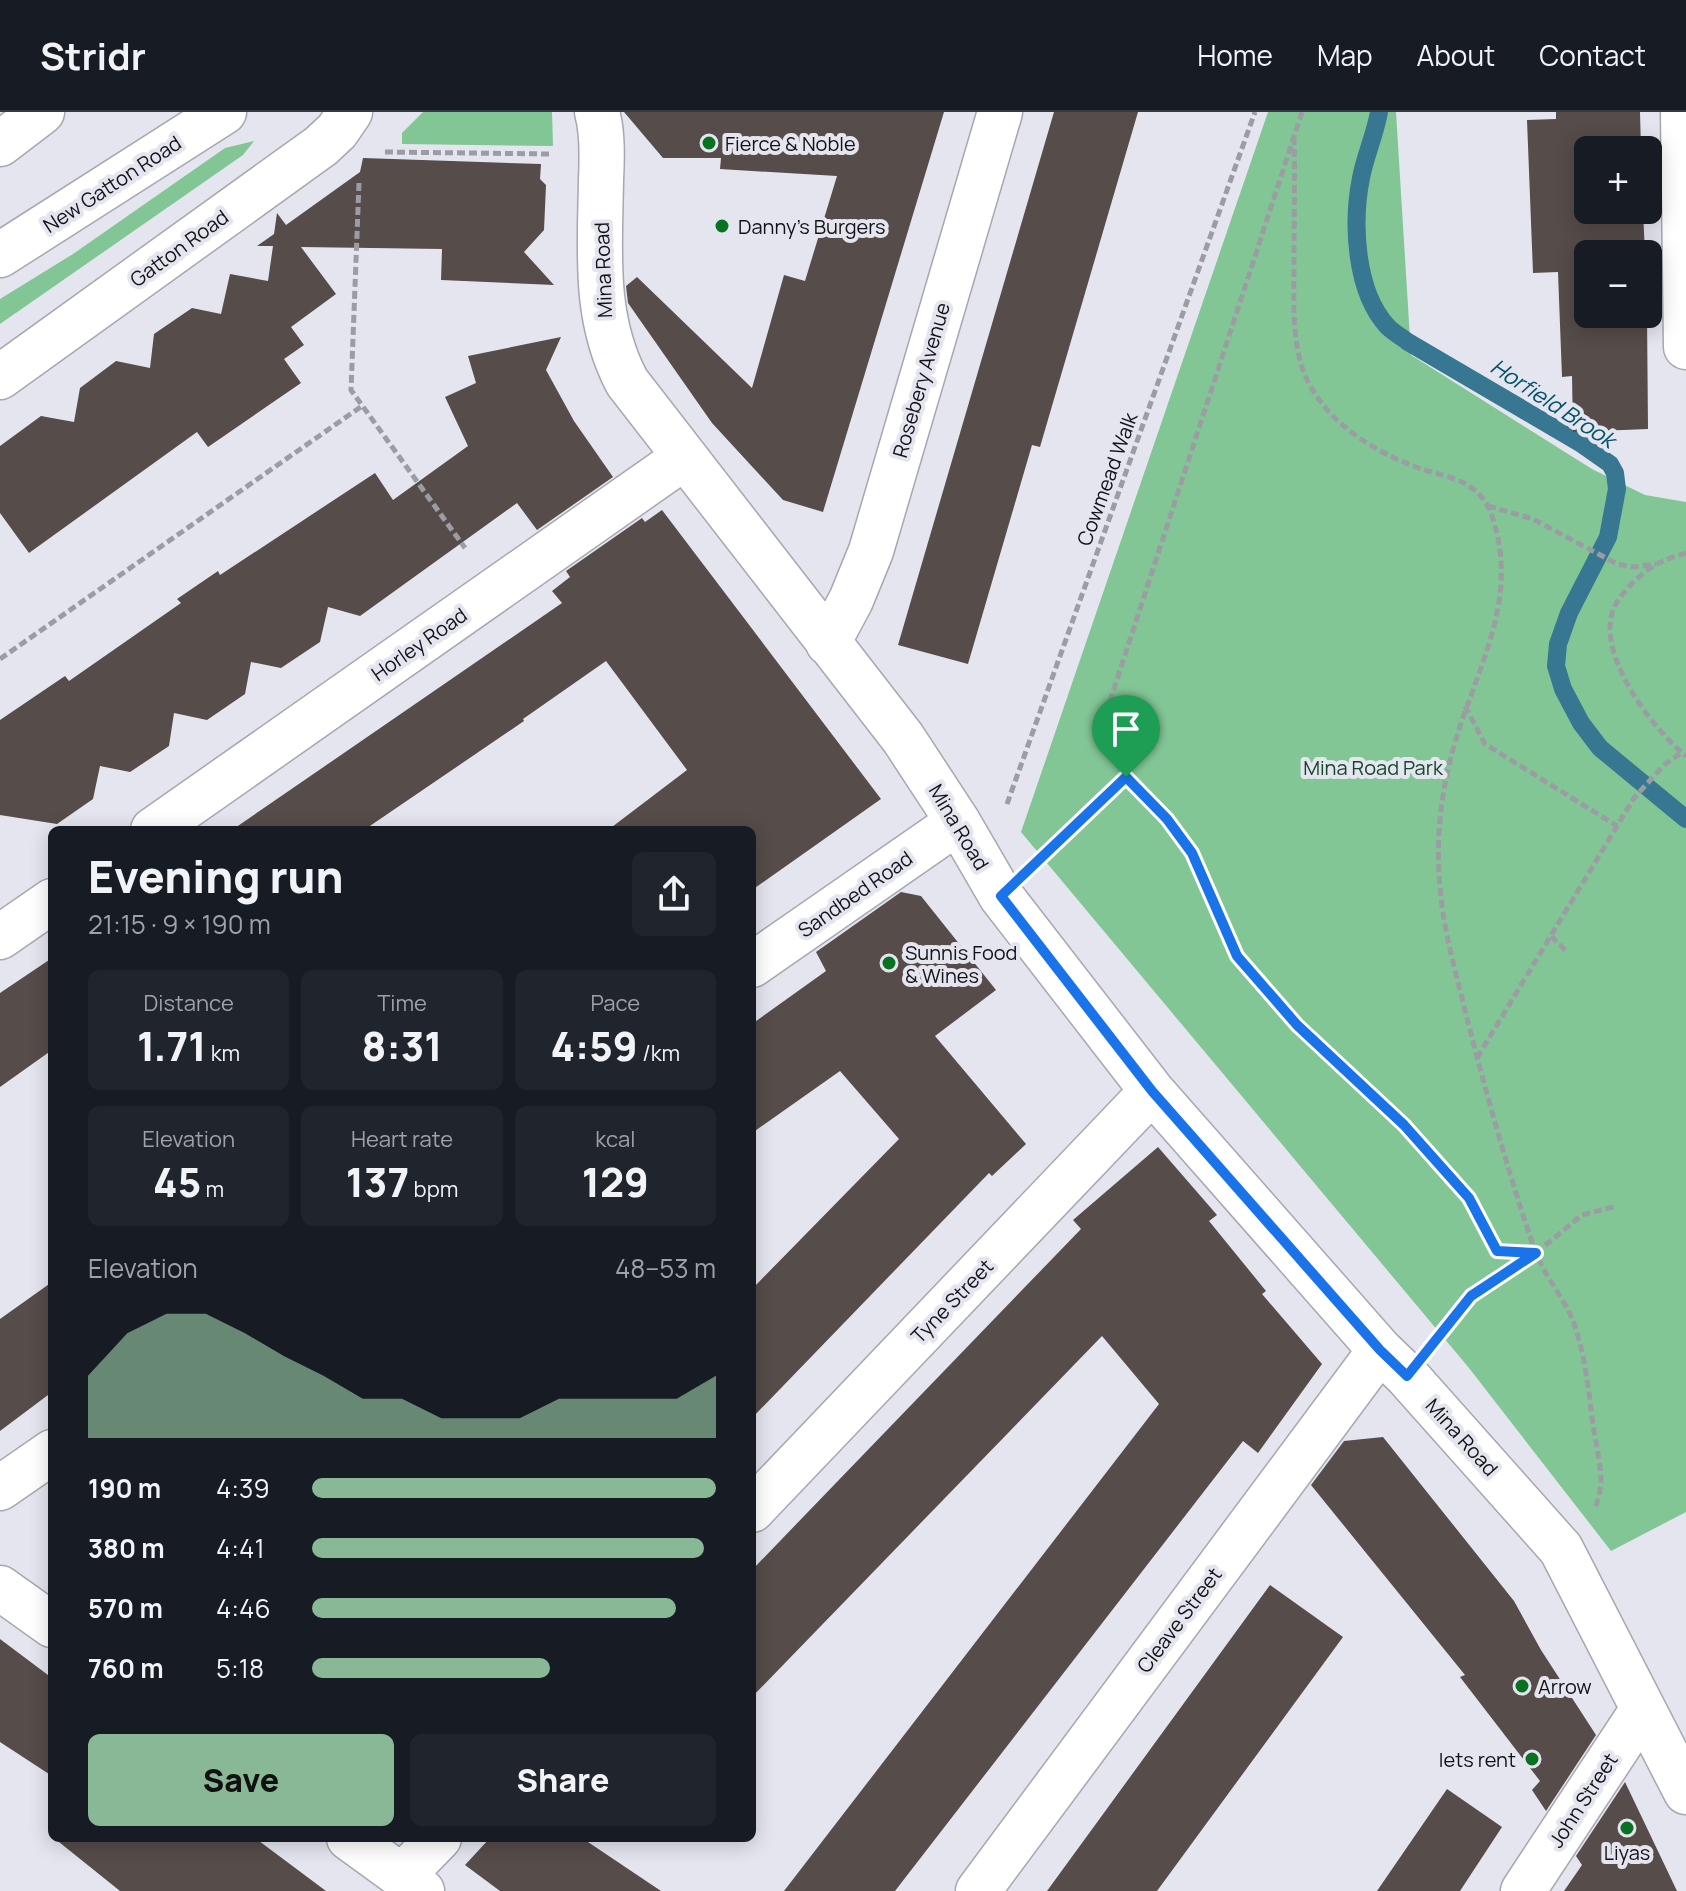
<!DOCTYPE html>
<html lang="en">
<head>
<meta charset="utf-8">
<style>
  body { margin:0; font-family:Manrope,sans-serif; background:#20242c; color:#f1f3f6; height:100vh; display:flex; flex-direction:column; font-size:30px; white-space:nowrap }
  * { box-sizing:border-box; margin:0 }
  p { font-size:26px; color:#9ea1a6 }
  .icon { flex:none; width:44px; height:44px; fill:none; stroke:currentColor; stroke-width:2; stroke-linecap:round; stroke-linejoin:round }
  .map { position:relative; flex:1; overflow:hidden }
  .sheet { position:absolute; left:48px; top:714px; width:708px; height:1016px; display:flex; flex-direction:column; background:#171b24; border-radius:12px; box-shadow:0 4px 20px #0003 }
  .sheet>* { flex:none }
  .fabs { position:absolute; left:1574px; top:24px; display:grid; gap:16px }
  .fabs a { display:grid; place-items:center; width:88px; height:88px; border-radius:12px; background:#171b24; box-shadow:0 4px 20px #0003; font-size:40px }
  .pin { position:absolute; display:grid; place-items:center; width:68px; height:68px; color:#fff; margin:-82px -34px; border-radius:50% 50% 50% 0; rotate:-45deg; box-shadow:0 0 8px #0007 }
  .pin .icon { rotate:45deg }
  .round { display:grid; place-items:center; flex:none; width:84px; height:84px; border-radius:12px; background:#20242c }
  .summary { display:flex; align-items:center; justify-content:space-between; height:136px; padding:0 40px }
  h1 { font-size:44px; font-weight:800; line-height:60px }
  .metrics { display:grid; grid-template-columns:repeat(3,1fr); gap:12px; height:136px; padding:8px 40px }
  .metrics div { display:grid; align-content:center; border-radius:12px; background:#20242c; text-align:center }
  .metrics b { font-size:40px; font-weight:800 }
  .metrics small { font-size:22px; font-weight:400 }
  .metrics p { font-size:22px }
  .chart { height:224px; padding:16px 40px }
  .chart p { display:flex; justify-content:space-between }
  .chart svg { width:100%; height:144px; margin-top:8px; fill:#89b897; opacity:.7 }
  .primary-button { display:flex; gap:16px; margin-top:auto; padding:16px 40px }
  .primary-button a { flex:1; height:92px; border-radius:12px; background:#89b897; color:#111; font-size:32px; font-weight:800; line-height:92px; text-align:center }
  .primary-button a+a { background:#20242c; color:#f1f3f6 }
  ul { padding:0 40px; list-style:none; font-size:26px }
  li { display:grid; grid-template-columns:128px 96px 1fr; align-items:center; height:60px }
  li i { height:20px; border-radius:10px; background:#89b897 }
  header { display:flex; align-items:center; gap:48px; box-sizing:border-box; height:112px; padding:0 40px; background:#171b24; border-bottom:2px solid #363941 }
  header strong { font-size:38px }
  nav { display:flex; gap:44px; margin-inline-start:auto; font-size:28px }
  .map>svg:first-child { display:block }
  .green { fill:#82c696 }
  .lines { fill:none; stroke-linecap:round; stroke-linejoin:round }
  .stream { stroke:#377791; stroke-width:18 }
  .building { fill:#564c4a }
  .minor-casing { stroke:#a7a7b1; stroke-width:47 }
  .highway-casing { stroke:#a7a7b1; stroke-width:47 }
  .path { stroke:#9c9ca4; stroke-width:5; stroke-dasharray:8 4; stroke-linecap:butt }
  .minor { stroke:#fff; stroke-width:44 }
  .highway { stroke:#fff; stroke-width:44 }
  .route-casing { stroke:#fff; stroke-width:16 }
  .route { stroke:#1a73e8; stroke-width:10 }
  .poi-dot { fill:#097122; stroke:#e5e5ef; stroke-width:3 }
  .labels { text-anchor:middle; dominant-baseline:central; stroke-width:8; stroke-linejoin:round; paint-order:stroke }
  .poi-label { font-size:20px; fill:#131317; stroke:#e5e5ef; text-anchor:start }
  .street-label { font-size:20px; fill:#131317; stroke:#e5e5ef }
  .park-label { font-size:20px; fill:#144828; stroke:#e5e5ef }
  .water-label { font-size:22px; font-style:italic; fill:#01536b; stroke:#e5e5ef }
</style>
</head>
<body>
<header>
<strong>Stridr</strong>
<nav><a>Home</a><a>Map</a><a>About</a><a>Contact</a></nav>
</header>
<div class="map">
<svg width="1686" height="1779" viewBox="0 0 1686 1779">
  <rect width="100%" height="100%" fill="#e5e5ef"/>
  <path class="green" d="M423 0H552L553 34 402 32V21Z
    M1268 0H1396L1411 243 1592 357 1645 383 1686 390V1400L1611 1439 1469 1256 1021 720Z
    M254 29 243 43 0 212V187L73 142 225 36Z"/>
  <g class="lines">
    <path class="stream" d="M1379 0C1375 23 1365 44 1361 66 1352 111 1355 180 1388 215 1394 221 1402 225 1408 230L1580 331 1610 352 1615 361 1617 377 1608 425 1569 501 1558 532 1556 554 1563 577 1581 611 1600 636 1686 707"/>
  </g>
  <path class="building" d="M624 0H944L823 400 783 388 712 311 628 191 626 174 637 165 752 276 784 163 805 169 837 64 720 57 721 46H663Z
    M1054 0H1138L1040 335 1032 333 968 552 898 533Z
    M1556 0H1640L1641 38H1588V98H1643L1645 142H1588V202H1647L1648 317 1573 320 1572 264 1562 265 1558 160 1533 161 1527 8 1556 7Z
    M363 46 541 52 540 67 546 73 544 118 524 140 554 173 441 168 442 137 301 135 336 182 291 215 304 233 284 247 301 271 208 335 197 320 29 441 0 401V334L41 304 74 310 80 276 116 249 150 256 154 222 192 196 221 202 230 162 268 169 273 134H257L274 122 277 101 286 113 360 60Z
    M561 225 546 258 574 309 613 365 537 418 517 391 360 504 328 495 320 530 281 556 251 550 245 582 207 608 174 601 169 634 130 660 100 654 93 687 57 712 0 703V608L65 564 69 569 181 491 177 487 218 459 220 463 375 361 393 388 468 334 445 285 476 271 468 244Z
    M662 398 881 687 752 778V718H608L687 658 606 549 523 607 524 609 364 718H232L562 491 552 479 570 465 566 459 642 406 645 410Z
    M901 780 921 784 996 878 935 924 1026 1032 992 1064 989 1061 752 1306V1177L899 1027 840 959 752 1021V912L826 859 816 840Z
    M52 846V938L0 975V881Z
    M1158 1035 1217 1103 1209 1109 1266 1179 1262 1182 1322 1252 1258 1341 1243 1329 895 1779H784L1159 1292 1102 1224 752 1585V1458L1081 1117 1073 1108Z
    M52 1170V1280L0 1319V1207Z
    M1383 1325 1514 1489 1541 1538 1596 1623 1546 1699 1532 1678 1540 1669 1460 1565 1465 1563 1311 1373 1344 1329Z
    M1270 1473 1343 1525 1157 1779H1047Z
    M0 1527 52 1566V1664L0 1630Z
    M1625 1670 1677 1779H1564L1582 1753 1576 1744Z
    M1447 1677 1502 1715 1460 1779H1377Z
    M54 1726H255L326 1779H120Z
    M490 1726H582L661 1779H500L465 1753Z"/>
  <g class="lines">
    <g class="minor-casing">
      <path id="minor" d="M597 0C603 21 602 47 601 68 600 138 593 206 627 270L903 626 958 710 1001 784 1152 979 1380 1238 1407 1264 1561 1437 1686 1680
        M1683 0 1686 235
        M0 143 224 0
        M0 265 321 34 337 19 350 0
        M828 531 851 488 871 439 1000 0
        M153 718 685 345
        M0 825 52 789
        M752 853 958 710
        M0 1376 52 1340
        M752 1398 1152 979
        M0 1476 52 1513
        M349 1726 422 1779
        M402 1764 439 1726
        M978 1779 1380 1238
        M1523 1779 1643 1597"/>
    </g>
    <g class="highway-casing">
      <path id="highway" d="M0 32 42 0"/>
    </g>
    <path class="path" d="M1302 0 1109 592 1110 633 1116 652 1167 707 1192 741 1237 844 1297 913 1391 999 1469 1086 1497 1139 1536 1141 1471 1184 1441 1223
      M1294 25C1295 68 1294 111 1294 154 1294 187 1292 220 1301 252 1317 304 1368 337 1416 355 1437 363 1462 365 1478 381 1489 392 1494 408 1497 422 1516 502 1468 573 1450 649 1432 723 1436 784 1455 858 1478 952 1503 1045 1534 1136 1542 1159 1559 1180 1570 1202 1584 1232 1589 1281 1593 1314 1596 1331 1600 1349 1601 1366 1601 1376 1599 1387 1595 1396
      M385 40 551 42
      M359 71 351 278 465 436
      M1488 394 1533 407 1617 452 1634 455 1656 452
      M1686 441C1677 444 1665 447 1657 452 1642 460 1621 480 1614 496 1594 540 1653 618 1686 644
      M0 547 362 294
      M1465 594 1485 632 1617 714
      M1007 692 1255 0
      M1039 747 1126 665
      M1551 824 1567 840
      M1477 946 1634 686 1664 653 1681 641
      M1536 1141 1582 1103 1617 1094"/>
    <use href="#minor" class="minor"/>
    <use href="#highway" class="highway"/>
  </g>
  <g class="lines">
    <g class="route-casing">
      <path id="route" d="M1126 665 1167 707 1192 741 1237 844 1297 913 1404 1013 1469 1086 1497 1139 1536 1141 1471 1184 1407 1264 1380 1238 1152 979 1001 784Z"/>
    </g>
    <use href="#route" class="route"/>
  </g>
  <g class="poi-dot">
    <circle cx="709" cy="31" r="8"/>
    <circle cx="722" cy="114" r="8"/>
    <circle cx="889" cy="851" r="8"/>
    <circle cx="1522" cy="1574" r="8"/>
    <circle cx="1532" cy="1647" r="8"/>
    <circle cx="1627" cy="1716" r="8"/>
  </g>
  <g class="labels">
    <g class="poi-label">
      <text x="725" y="31">Fierce &amp; Noble</text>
      <text x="738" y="114">Danny's Burgers</text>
      <text x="905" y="840">Sunnis Food<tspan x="905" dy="23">&amp; Wines</tspan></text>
      <text x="1538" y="1574">Arrow</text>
      <text x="1516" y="1647" text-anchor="end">lets rent</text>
      <text x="1627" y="1740" text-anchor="middle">Liyas</text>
    </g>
    <g class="street-label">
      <text transform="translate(112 72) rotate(-33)">New Gatton Road</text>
      <text transform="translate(179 136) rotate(-36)">Gatton Road</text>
      <text transform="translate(603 158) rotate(-92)">Mina Road</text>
      <text transform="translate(921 268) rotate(-74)">Rosebery Avenue</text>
      <text transform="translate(1107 367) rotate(-70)">Cowmead Walk</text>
      <text transform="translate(419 532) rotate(-35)">Horley Road</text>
      <text transform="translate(959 715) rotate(59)">Mina Road</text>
      <text transform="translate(855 782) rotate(-35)">Sandbed Road</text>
      <text transform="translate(952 1189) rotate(-46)">Tyne Street</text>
      <text transform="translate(1462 1325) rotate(48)">Mina Road</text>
      <text transform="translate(1179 1508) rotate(-53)">Cleave Street</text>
      <text transform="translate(1583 1688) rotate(-57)">John Street</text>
    </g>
    <g class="park-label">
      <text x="1373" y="655">Mina Road Park</text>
    </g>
    <g class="water-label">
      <text transform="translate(1553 291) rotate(33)">Horfield Brook</text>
    </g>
  </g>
</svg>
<div class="fabs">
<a>+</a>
<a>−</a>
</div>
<div class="pin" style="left:1126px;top:665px;background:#1e9e55"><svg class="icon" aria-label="arrive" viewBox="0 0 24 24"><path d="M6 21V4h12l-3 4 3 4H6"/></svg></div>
<section class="sheet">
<div class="summary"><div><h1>Evening run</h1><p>21:15 · 9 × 190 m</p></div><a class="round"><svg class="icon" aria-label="share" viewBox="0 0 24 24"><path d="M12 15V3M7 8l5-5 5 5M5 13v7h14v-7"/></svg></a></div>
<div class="metrics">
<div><p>Distance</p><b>1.71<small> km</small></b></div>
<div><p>Time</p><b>8:31</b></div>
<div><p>Pace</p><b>4:59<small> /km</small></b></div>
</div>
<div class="metrics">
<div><p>Elevation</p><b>45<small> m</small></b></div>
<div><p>Heart rate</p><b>137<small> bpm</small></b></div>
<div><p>kcal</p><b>129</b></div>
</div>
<div class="chart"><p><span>Elevation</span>48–53 m</p>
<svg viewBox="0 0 160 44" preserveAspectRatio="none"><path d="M0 44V25L10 12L20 6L30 6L40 12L50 19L60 25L70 32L80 32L90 38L100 38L110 38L120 32L130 32L140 32L150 32L160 25V44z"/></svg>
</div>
<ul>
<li><b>190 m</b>4:39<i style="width:100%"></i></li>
<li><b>380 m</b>4:41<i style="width:97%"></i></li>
<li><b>570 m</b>4:46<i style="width:90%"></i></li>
<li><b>760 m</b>5:18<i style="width:59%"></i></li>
</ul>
<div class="primary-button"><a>Save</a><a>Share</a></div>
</section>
</div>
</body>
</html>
